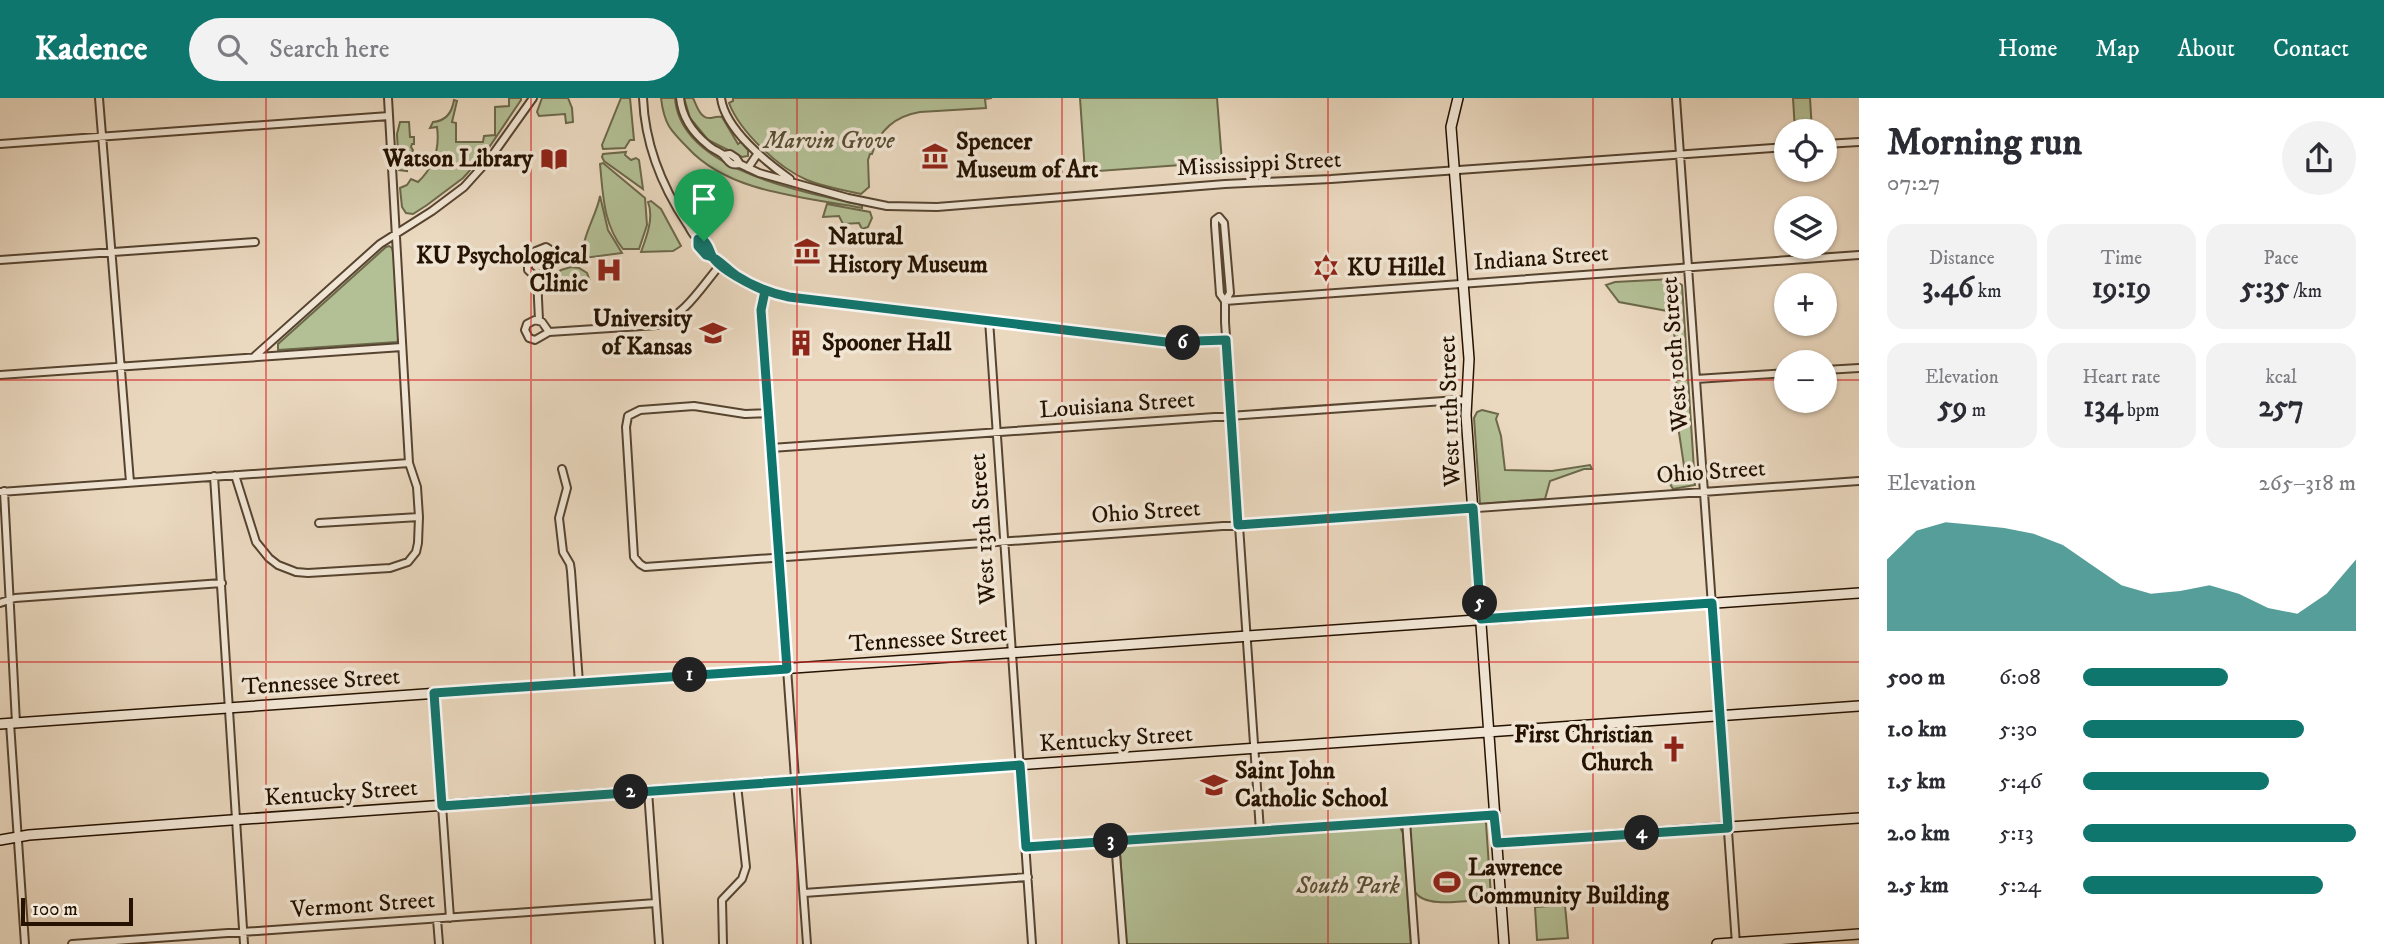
<!DOCTYPE html>
<html lang="en">
<head>
<meta charset="utf-8">
<style>
  body { margin:0; font-family:"IM FELL DW Pica",serif; background:#f2f2f3; color:#2b2b33; height:100vh; display:flex; flex-direction:column; font-size:26px; white-space:nowrap }
  * { box-sizing:border-box; margin:0 }
  p { font-size:23px; color:#7c7c81 }
  .icon { flex:none; width:38px; height:38px; fill:none; stroke:currentColor; stroke-width:2; stroke-linecap:round; stroke-linejoin:round }
  .map { position:relative; flex:1; overflow:hidden }
  .sheet { display:flex; flex-direction:column; background:#fff; width:525px }
  .sheet>* { flex:none }
  .tools { position:absolute; left:1774px; top:21px; display:grid; gap:14px }
  .tools a { display:grid; place-items:center; width:63px; height:63px; border-radius:50%; background:#fff; box-shadow:0 2px 5px #0004; font-size:35px }
  .scale { position:absolute; left:21px; bottom:18px; width:112px; box-sizing:border-box; padding-left:7px; border:4px solid #251200; border-top:0; font-size:19px; line-height:24px; white-space:nowrap; color:#251200; -webkit-text-stroke:5px #f1e6d5; paint-order:stroke }
  .pin { position:absolute; display:grid; place-items:center; width:60px; height:60px; color:#fff; margin:-72px -30px; border-radius:50% 50% 50% 0; rotate:-45deg; box-shadow:0 0 7px #0007 }
  .pin .icon { rotate:45deg }
  .km { position:absolute; width:35px; height:35px; margin:-18px; border-radius:50%; background:#222; color:#fff; font-size:19px; line-height:35px; text-align:center }
  .round { display:grid; place-items:center; flex:none; width:74px; height:74px; border-radius:37px; background:#f2f2f3 }
  .overview { display:flex; align-items:center; justify-content:space-between; height:119px; padding:0 28px }
  h1 { font-size:38px; font-weight:700; line-height:52px }
  .figures { display:grid; grid-template-columns:repeat(3,1fr); gap:10px; height:119px; padding:7px 28px }
  .figures div { display:grid; align-content:center; border-radius:18px; background:#f2f2f3; text-align:center }
  .figures b { font-size:30px; font-weight:700 }
  .figures small { font-size:19px; font-weight:400 }
  .figures p { font-size:19px }
  .chart { height:196px; padding:14px 28px }
  .chart p { display:flex; justify-content:space-between }
  .chart svg { width:100%; height:126px; margin-top:7px; fill:#0f766e; opacity:.7 }
  ul { padding:0 28px; list-style:none; font-size:23px }
  li { display:grid; grid-template-columns:112px 84px 1fr; align-items:center; height:52px }
  li i { height:18px; border-radius:9px; background:#0f766e }
  header { display:flex; align-items:center; gap:42px; box-sizing:border-box; height:98px; padding:0 35px; background:#0f766e; color:#fff }
  header strong { font-size:33px }
  nav { display:flex; gap:38px; margin-inline-start:auto; font-size:24px }
  .search { width:490px; height:63px; background:#f2f2f3; display:flex; align-items:center; gap:18px; box-sizing:border-box; padding:0 24px; border-radius:38px; color:#7c7c81; font-size:26px }
  main { display:flex; flex:1; min-height:0 }
  .map>svg:first-child { display:block }
  .green { fill:#b3bf95; stroke:#6c684a; stroke-width:2 }
  .lines { fill:none; stroke-linecap:round; stroke-linejoin:round }
  .street-casing { stroke:#564430; stroke-width:10 }
  .secondary-casing { stroke:#251200; stroke-width:12 }
  .street { stroke:#f1e6d5; stroke-width:6 }
  .secondary { stroke:#f1e6d5; stroke-width:9 }
  .route-casing { stroke:#fff; stroke-width:14 }
  .route { stroke:#0f766e; stroke-width:9 }
  .grid { fill:none; stroke:#d62828; stroke-width:2; stroke-opacity:0.55 }
  .labels { text-anchor:middle; dominant-baseline:central; stroke-width:7; stroke-linejoin:round; paint-order:stroke }
  .park-label { font-size:24px; font-style:italic; fill:#574f34; stroke:#f1e6d5 }
  .poi-label { font-size:24px; font-weight:bold; fill:#251200; stroke:#f1e6d5; text-anchor:start }
  .street-label { font-size:24px; fill:#251200; stroke:#f1e6d5 }
</style>
</head>
<body>
<header>
<strong>Kadence</strong>
<div class="search"><svg class="icon" aria-label="search" viewBox="0 0 24 24"><circle cx="10" cy="10" r="6"/><path d="M15 15l6 6"/></svg>Search here</div>
<nav><a>Home</a><a>Map</a><a>About</a><a>Contact</a></nav>
</header>
<main>
<div class="map">
<svg width="1859" height="846" viewBox="0 0 1859 846">
  <rect width="100%" height="100%" fill="#ead8bf"/>
  <filter id="stains"><feTurbulence type="fractalNoise" baseFrequency=".00286" numOctaves="4"/><feColorMatrix values="0 0 0 0 .2 0 0 0 0 .09 0 0 0 0 .02 0 0 0 .5 -.17"/></filter>
  <radialGradient id="worn" r=".72"><stop offset=".6" stop-color="#630" stop-opacity="0"/><stop offset="1" stop-color="#630" stop-opacity=".3"/></radialGradient>
  <path class="green" d="M509 0H521V2L484 57 463 80 427 107 413 116 406 115 402 109 400 90 407 87 411 81 418 84C434 69 440 51 437 29L430 30 433 24C446 23 452 15 454 2L457 3 452 24 456 25V44H483L484 38 495 37V9L509 8Z
    M542 0H568L572 10 573 24 566 25 565 16 539 18 537 14Z
    M621 0H630L634 42H630L625 50 603 51 602 47Z
    M661 0H675C680 73 806 94 862 107V110C805 99 729 95 688 50 670 32 664 26 661 0Z
    M684 0H693C697 8 700 21 711 20 715 19 718 18 722 19L738 46 741 44 748 52V58L742 59 708 42 690 20Z
    M733 0H992L985 1 986 10 920 14C896 18 879 32 872 56H870L868 62 869 89 861 96C843 92 824 89 807 82 779 70 740 34 729 5L733 3Z
    M1080 0H1217L1222 64 1085 74Z
    M1793 0H1810L1812 33H1795Z
    M400 24H409L410 39H414V46H412L411 49 413 52 407 65V73L399 72 397 36Z
    M626 54 625 57 631 62 636 60 639 62 643 91 604 63 602 59 603 56Z
    M603 65 645 100 647 127 639 151H623C603 126 603 96 600 66Z
    M600 98 608 132 622 155 584 160C579 143 597 117 600 98Z
    M651 103 661 111 681 148 673 153 641 154C647 138 654 119 648 104Z
    M827 106 870 114 872 120 868 129 862 131 859 125 843 126 839 118 823 119Z
    M389 148 392 150 394 158 399 239 397 244 278 252V246L386 149Z
    M571 169 579 170 587 175 590 183 586 189 565 192 548 186V182L561 172Z
    M1672 181 1682 187 1695 387 1673 391 1670 386 1686 381 1678 328 1674 229 1667 213 1619 204 1606 187 1615 184Z
    M1482 312 1498 316 1496 321 1501 338 1505 372 1552 373 1590 367 1592 371H1584L1550 383 1545 401 1480 406 1474 320 1477 314Z
    M1482 721 1486 725 1491 798 1488 801C1468 802 1423 812 1414 792L1410 731 1412 727Z
    M1394 727 1400 729 1403 735 1411 846H1126L1120 755 1125 747Z
    M1565 807 1568 840 1537 842 1535 809Z"/>
  <g class="lines">
    <g class="street-casing">
      <path id="street" d="M99 0 130 384
        M643 0C645 47 661 87 687 126 690 130 692 136 696 139 704 145 711 146 712 158
        M680 0C682 19 693 35 708 47 712 51 718 53 722 56 729 63 729 68 740 66
        M721 0C725 31 766 64 790 81
        M1676 0 1736 846
        M0 46 389 18
        M1825 46 1859 44
        M723 57 730 56 736 60 740 66 759 75 848 100 887 108 937 109 1225 86 1331 81 1787 49
        M748 70 758 55
        M698 140V148L706 157C718 158 727 172 737 178 754 189 770 195 789 199L1166 244 1226 242
        M0 162 255 144
        M537 180 555 164 554 154 546 149 536 153 528 166V172L537 180 539 222
        M765 193 761 212 807 846
        M1225 203 1220 196 1215 127V122L1219 119 1224 125 1230 195 1225 203V224L1260 733
        M1225 203 1859 157
        M535 222 542 224 549 234 535 242 529 240 525 232 527 226Z
        M989 222 1032 846
        M549 234 657 227C685 218 702 188 721 166
        M255 258 380 146 432 113 464 89 491 59 533 0
        M1825 272 1859 270
        M0 277 402 249
        M1696 281 1787 275
        M768 315 745 316 694 308 640 312 628 318 626 329 634 459 640 466 645 469 1859 383
        M771 350 1458 302 1467 303
        M562 371 567 390 559 420 563 454 570 466 571 473 579 585
        M235 377 256 444 269 460 278 467 296 474 308 475 390 470 408 464 416 454 418 445 419 419 417 389 409 365 388 0
        M214 378C225 534 235 690 244 846
        M4 393 16 625
        M0 394 409 365
        M319 425 419 419
        M0 505 15 500 222 485
        M434 595 450 820
        M10 625 25 846
        M648 693 659 846
        M1406 723 1415 846
        M1115 743 1123 846
        M1025 749 1495 717
        M804 795 1028 779
        M437 821 439 846
        M72 846 656 805
        M723 846 722 802 742 781 746 769 737 687"/>
    </g>
    <g class="secondary-casing">
      <path id="secondary" d="M1458 0 1451 29 1469 261 1466 317 1504 846
        M0 626 1859 495
        M0 742 29 737 231 722 1859 608
        M1497 745 1859 720
        M1717 846 1859 836"/>
    </g>
    <use href="#street" class="street"/>
    <use href="#secondary" class="secondary"/>
  </g>
  <g class="lines">
    <g class="route-casing">
      <path id="route" d="M704 143C709 148 709 152 712 158 719 171 752 187 765 193L761 212 787 571 434 595 442 708 1020 667 1026 749 1494 717 1497 745 1728 730 1712 505 1481 521 1473 410 1238 427 1226 242 1166 244 789 199C770 195 754 189 737 178 727 172 718 159 706 157L698 148V141L704 143"/>
    </g>
    <use href="#route" class="route"/>
  </g>
  <path class="grid" d="M266 0V846M531 0V846M797 0V846M1062 0V846M1328 0V846M1593 0V846M0 282H1787M1825 282H1859M0 564H1859"/>
  <defs>
    <g id="museum-bare" transform="scale(2.1)"><path d="M0-6L6-3V-2H-6V-3ZM-5-1h2V3h-2ZM-1-1h2V3h-2ZM3-1h2V3H3ZM-6 4H6V6H-6Z" fill="#8f2418" stroke="#f1e6d5" stroke-width="2.5" paint-order="stroke"/></g>
    <g id="library-bare" transform="scale(2.1)"><path d="M-6-4Q-3-5.5-.7-3.5V5Q-3 3-6 4ZM6-4Q3-5.5 .7-3.5V5Q3 3 6 4Z" fill="#8f2418" stroke="#f1e6d5" stroke-width="2.5" paint-order="stroke"/></g>
    <g id="synagogue-bare" transform="scale(2.1)"><path d="M0-6.5L5.6 3.2H-5.6ZM0 6.5L5.6-3.2H-5.6Z" fill="#8f2418" stroke="#f1e6d5" stroke-width="2.5" paint-order="stroke"/></g>
    <g id="hospital-bare" transform="scale(2.1)"><path d="M-5-5h3v3.5h4V-5h3V5h-3V1.5h-4V5h-3Z" fill="#8f2418" stroke="#f1e6d5" stroke-width="2.5" paint-order="stroke"/></g>
    <g id="university-bare" transform="scale(2.1)"><path d="M0-5L7-2L0 1L-7-2ZM-4 1L0 2.5L4 1V4Q0 6-4 4Z" fill="#8f2418" stroke="#f1e6d5" stroke-width="2.5" paint-order="stroke"/></g>
    <g id="building-bare" transform="scale(2.1)"><path d="M-4-6H4V6H1V3H-1V6H-4ZM-2.5-4.3h1.7v1.8h-1.7ZM.8-4.3h1.7v1.8H.8ZM-2.5-1h1.7V.8h-1.7ZM.8-1h1.7V.8H.8Z" fill="#8f2418" stroke="#f1e6d5" stroke-width="2.5" paint-order="stroke"/></g>
    <g id="church-bare" transform="scale(2.1)"><path d="M-1.2-6h2.4v3.5h3.3v2.4h-3.3V6h-2.4V-.1h-3.3v-2.4h3.3Z" fill="#8f2418" stroke="#f1e6d5" stroke-width="2.5" paint-order="stroke"/></g>
    <g id="school-bare" transform="scale(2.1)"><path d="M0-5L7-2L0 1L-7-2ZM-4 1L0 2.5L4 1V4Q0 6-4 4Z" fill="#8f2418" stroke="#f1e6d5" stroke-width="2.5" paint-order="stroke"/></g>
    <g id="stadium-bare" transform="scale(2.1)"><path d="M0-5a6.5 5 0 1 0 0 10a6.5 5 0 1 0 0-10ZM-3.5-1.8h7v3.6h-7Z" fill="#8f2418" stroke="#f1e6d5" stroke-width="2.5" paint-order="stroke"/></g>
  </defs>
  <g fill-rule="evenodd">
    <use href="#museum-bare" x="935" y="58"/>
    <use href="#library-bare" x="554" y="61"/>
    <use href="#museum-bare" x="807" y="153"/>
    <use href="#synagogue-bare" x="1326" y="170"/>
    <use href="#hospital-bare" x="609" y="172"/>
    <use href="#university-bare" x="713" y="235"/>
    <use href="#building-bare" x="801" y="245"/>
    <use href="#church-bare" x="1674" y="651"/>
    <use href="#school-bare" x="1214" y="687"/>
    <use href="#stadium-bare" x="1447" y="784"/>
  </g>
  <g class="labels">
    <g class="park-label">
      <text x="829" y="43">Marvin Grove</text>
      <text x="1348" y="788">South Park</text>
    </g>
    <g class="poi-label">
      <text x="956" y="44">Spencer<tspan x="956" dy="28">Museum of Art</tspan></text>
      <text x="533" y="61" text-anchor="end">Watson Library</text>
      <text x="828" y="139">Natural<tspan x="828" dy="28">History Museum</tspan></text>
      <text x="588" y="158" text-anchor="end">KU Psychological<tspan x="588" dy="28">Clinic</tspan></text>
      <text x="1347" y="170">KU Hillel</text>
      <text x="692" y="221" text-anchor="end">University<tspan x="692" dy="28">of Kansas</tspan></text>
      <text x="822" y="245">Spooner Hall</text>
      <text x="1653" y="637" text-anchor="end">First Christian<tspan x="1653" dy="28">Church</tspan></text>
      <text x="1235" y="673">Saint John<tspan x="1235" dy="28">Catholic School</tspan></text>
      <text x="1468" y="770">Lawrence<tspan x="1468" dy="28">Community Building</tspan></text>
    </g>
    <g class="street-label">
      <text transform="translate(1259 66) rotate(-3)">Mississippi Street</text>
      <text transform="translate(1541 160) rotate(-4)">Indiana Street</text>
      <text transform="translate(1675 256) rotate(-94)">West 10th Street</text>
      <text transform="translate(1117 307) rotate(-4)">Louisiana Street</text>
      <text transform="translate(1450 313) rotate(-92)">West 11th Street</text>
      <text transform="translate(1711 374) rotate(-4)">Ohio Street</text>
      <text transform="translate(1146 414) rotate(-4)">Ohio Street</text>
      <text transform="translate(983 431) rotate(-94)">West 13th Street</text>
      <text transform="translate(928 541) rotate(-4)">Tennessee Street</text>
      <text transform="translate(321 584) rotate(-4)">Tennessee Street</text>
      <text transform="translate(1116 641) rotate(-4)">Kentucky Street</text>
      <text transform="translate(341 695) rotate(-4)">Kentucky Street</text>
      <text transform="translate(363 807) rotate(-4)">Vermont Street</text>
    </g>
  </g>
  <rect width="100%" height="100%" filter="url(#stains)"/>
  <rect width="100%" height="100%" fill="url(#worn)"/>
</svg>
<div class="tools">
<a><svg class="icon" aria-label="locate" viewBox="0 0 24 24"><circle cx="12" cy="12" r="6"/><path d="M12 2v4M12 18v4M2 12h4M18 12h4"/></svg></a>
<a><svg class="icon" aria-label="layers" viewBox="0 0 24 24"><path d="M12 4l9 5-9 5-9-5zM3 14l9 5 9-5"/></svg></a>
<a>+</a>
<a>−</a>
</div>
<div class="scale">100 m</div>
<div class="pin" style="left:704px;top:143px;background:#1e9e55"><svg class="icon" aria-label="arrive" viewBox="0 0 24 24"><path d="M6 21V4h12l-3 4 3 4H6"/></svg></div>
<b class="km" style="left:690px;top:577px">1</b>
<b class="km" style="left:631px;top:694px">2</b>
<b class="km" style="left:1111px;top:743px">3</b>
<b class="km" style="left:1642px;top:735px">4</b>
<b class="km" style="left:1480px;top:505px">5</b>
<b class="km" style="left:1183px;top:245px">6</b>
</div>
<section class="sheet">
<div class="overview"><div><h1>Morning run</h1><p>07:27</p></div><a class="round"><svg class="icon" aria-label="share" viewBox="0 0 24 24"><path d="M12 15V3M7 8l5-5 5 5M5 13v7h14v-7"/></svg></a></div>
<div class="figures">
<div><p>Distance</p><b>3.46<small> km</small></b></div>
<div><p>Time</p><b>19:19</b></div>
<div><p>Pace</p><b>5:35<small> /km</small></b></div>
</div>
<div class="figures">
<div><p>Elevation</p><b>59<small> m</small></b></div>
<div><p>Heart rate</p><b>134<small> bpm</small></b></div>
<div><p>kcal</p><b>257</b></div>
</div>
<div class="chart"><p><span>Elevation</span>265–318 m</p>
<svg viewBox="0 0 160 44" preserveAspectRatio="none"><path d="M0 44V19L10 9L20 6L30 7L40 8L50 10L60 14L70 21L80 28L90 31L100 30L110 28L120 31L130 36L140 38L150 31L160 19V44z"/></svg>
</div>
<ul>
<li><b>500 m</b>6:08<i style="width:53%"></i></li>
<li><b>1.0 km</b>5:30<i style="width:81%"></i></li>
<li><b>1.5 km</b>5:46<i style="width:68%"></i></li>
<li><b>2.0 km</b>5:13<i style="width:100%"></i></li>
<li><b>2.5 km</b>5:24<i style="width:88%"></i></li>
</ul>
</section>
</main>
</body>
</html>
